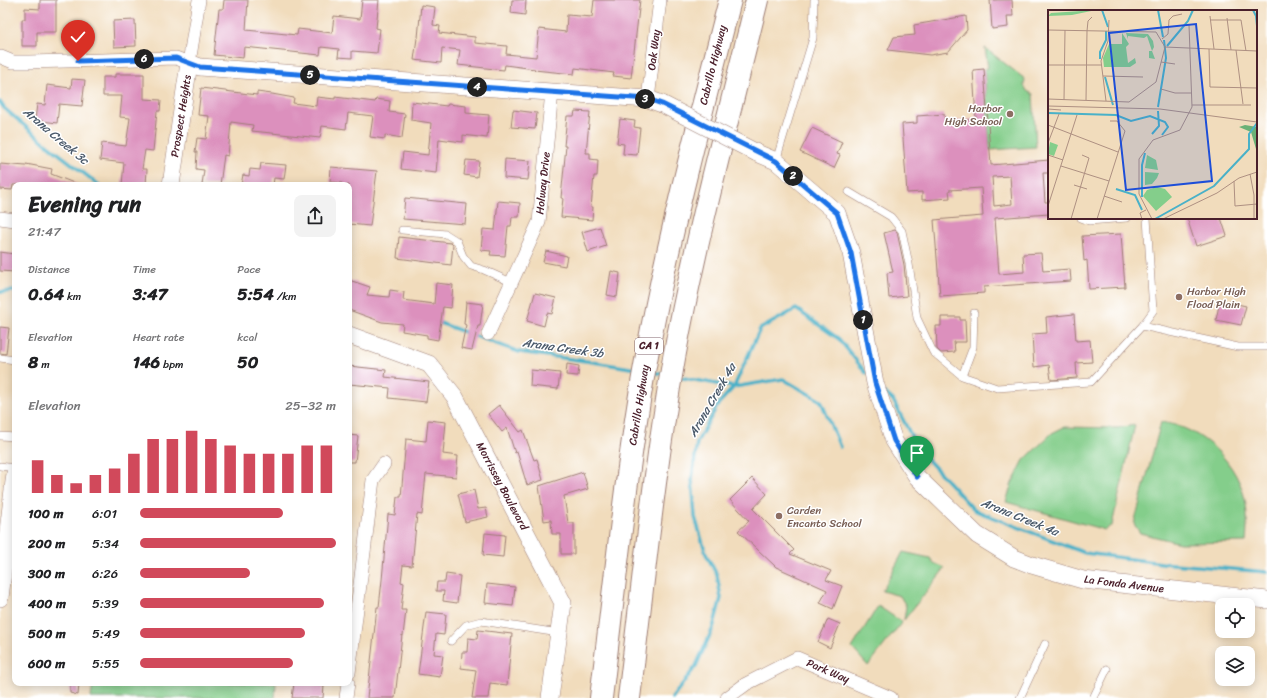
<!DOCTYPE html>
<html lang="en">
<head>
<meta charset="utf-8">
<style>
  body { margin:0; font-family:Sriracha,sans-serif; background:#f2f2f2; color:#202124; height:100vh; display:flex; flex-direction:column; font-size:15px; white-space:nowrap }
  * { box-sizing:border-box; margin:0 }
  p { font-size:13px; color:#757577 }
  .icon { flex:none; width:22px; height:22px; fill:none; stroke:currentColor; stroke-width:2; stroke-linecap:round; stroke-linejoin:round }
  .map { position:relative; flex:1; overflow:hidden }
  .side { position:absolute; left:12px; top:182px; width:340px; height:504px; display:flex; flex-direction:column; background:#fff; border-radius:8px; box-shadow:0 2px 10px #0003 }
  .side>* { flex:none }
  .tools { position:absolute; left:1215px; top:598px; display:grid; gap:8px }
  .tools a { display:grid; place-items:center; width:40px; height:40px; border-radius:8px; background:#fff; box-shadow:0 2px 10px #0003; font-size:20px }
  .pin { position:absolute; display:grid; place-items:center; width:34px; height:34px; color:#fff; margin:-41px -17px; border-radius:50% 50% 50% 0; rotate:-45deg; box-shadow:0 0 4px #0007 }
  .pin .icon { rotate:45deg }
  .km { position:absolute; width:20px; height:20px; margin:-10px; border-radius:50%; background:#222; color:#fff; font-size:11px; line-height:20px; text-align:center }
  .round { display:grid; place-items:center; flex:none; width:42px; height:42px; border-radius:8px; background:#f2f2f2 }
  .headline { display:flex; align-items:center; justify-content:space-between; height:68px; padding:0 16px }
  h1 { font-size:22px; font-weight:700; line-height:30px }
  .metrics { display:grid; grid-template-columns:repeat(3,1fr); gap:6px; height:68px; padding:4px 16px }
  .metrics div { display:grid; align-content:center }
  .metrics b { font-size:17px; font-weight:700 }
  .metrics small { font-size:11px; font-weight:400 }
  .metrics p { font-size:11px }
  .chart { height:112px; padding:8px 16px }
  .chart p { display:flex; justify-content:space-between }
  .chart svg { width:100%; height:72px; margin-top:4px; stroke:#d1495b; stroke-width:6 }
  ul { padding:0 16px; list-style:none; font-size:13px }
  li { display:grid; grid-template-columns:64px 48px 1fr; align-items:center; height:30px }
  li i { height:10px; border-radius:5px; background:#d1495b }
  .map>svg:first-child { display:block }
  .green { fill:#84ce8b; stroke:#67765b }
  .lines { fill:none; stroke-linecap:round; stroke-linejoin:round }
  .stream { stroke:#49b1c8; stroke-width:3.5 }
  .building { fill:#dc90bd; fill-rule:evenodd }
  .service-casing { stroke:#9e7e74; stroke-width:8 }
  .minor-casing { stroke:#9e7e74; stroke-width:14 }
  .tertiary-casing { stroke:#9e7e74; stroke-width:18 }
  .motorway-casing { stroke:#9e7e74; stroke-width:24 }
  .service { stroke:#fff; stroke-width:7 }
  .minor { stroke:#fff; stroke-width:13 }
  .tertiary { stroke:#fff; stroke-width:17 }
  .motorway { stroke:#fff; stroke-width:22 }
  .tertiary-bridge-casing { stroke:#9e7e74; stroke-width:18; stroke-linecap:butt }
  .tertiary-bridge { stroke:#fff; stroke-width:17 }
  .route-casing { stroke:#fff; stroke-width:8 }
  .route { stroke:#1a73e8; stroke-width:5 }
  .education-dot { fill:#8d6e63; stroke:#fff; stroke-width:1.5 }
  .labels { text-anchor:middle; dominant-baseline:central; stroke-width:3; stroke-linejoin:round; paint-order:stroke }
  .shield { fill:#fff; stroke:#80626b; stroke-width:1 }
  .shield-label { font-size:10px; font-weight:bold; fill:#4a1f2b }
  .street-label { font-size:11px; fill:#4a1f2b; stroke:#fff }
  .education-label { font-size:11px; fill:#785e54; stroke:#fff; text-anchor:start }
  .water-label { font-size:12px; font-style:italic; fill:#4a596a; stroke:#fff }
  .inset-river { fill:none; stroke:#49b1c8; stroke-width:2 }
  .inset-road { fill:none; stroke:#ae9082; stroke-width:1 }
  .view { fill:#1d4ed8; fill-opacity:0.15; stroke:#1d4ed8; stroke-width:2 }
  .inset-edge { fill:none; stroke:#4a1f2b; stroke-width:2 }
</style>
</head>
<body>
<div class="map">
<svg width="1267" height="698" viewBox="0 0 1267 698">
  <rect width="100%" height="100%" fill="#fff"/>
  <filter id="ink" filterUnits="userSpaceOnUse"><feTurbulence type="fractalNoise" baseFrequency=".025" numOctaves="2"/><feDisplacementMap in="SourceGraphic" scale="8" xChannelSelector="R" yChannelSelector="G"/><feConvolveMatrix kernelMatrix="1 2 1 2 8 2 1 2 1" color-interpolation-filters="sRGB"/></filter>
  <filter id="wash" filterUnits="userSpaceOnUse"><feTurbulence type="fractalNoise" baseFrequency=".012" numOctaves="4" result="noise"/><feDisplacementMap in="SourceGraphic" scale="16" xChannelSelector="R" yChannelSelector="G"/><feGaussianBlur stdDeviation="0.9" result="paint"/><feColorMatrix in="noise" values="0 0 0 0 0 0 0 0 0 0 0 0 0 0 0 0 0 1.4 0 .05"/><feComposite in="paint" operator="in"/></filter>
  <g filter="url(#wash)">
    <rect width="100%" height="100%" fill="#f1dcbc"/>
    <path class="green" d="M985 48 1025 79 1024 85 1027 91 1033 94 1036 147 990 150 984 69 988 68Z
      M1161 422C1202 427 1240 464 1246 505 1248 517 1247 530 1246 542L1180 543 1140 533 1134 524Z
      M1135 425 1112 525 1105 530 1006 502 1012 483 1024 460 1052 433 1064 427 1117 428Z
      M903 552 930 558 934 563 945 568 904 620 906 606 900 596 882 591Z
      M878 606 902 622 868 666 852 648Z
      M93 683H276L275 698H91Z"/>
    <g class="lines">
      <path class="stream" d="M0 102 4 108 45 143 99 185
        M0 292 15 291
        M437 322 519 352 593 362 637 369
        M651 372 664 374
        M678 377 734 387 783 379 821 401 840 447
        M885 393 893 400 918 449 974 510 1085 553 1162 563 1267 572
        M672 698 696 666 713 628 721 598 717 575 706 554 695 517 692 479 697 442 719 403 734 387 760 329 796 309 839 339 866 373"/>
    </g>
    <g id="blocks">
      <path class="building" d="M40 0H56V32H37V46H22V19H25V8L40 9Z
        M224 0H248L246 30 297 35 298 29 332 33 334 16 360 19 362 0H379L376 28 380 29 377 53 352 51V58L338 57 339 49 321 47 320 55 244 47 243 58 214 55 219 9H223Z
        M512 0H526L525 15 511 13Z
        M594 0H640L631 78 613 76 614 73 575 68 574 74 534 70 535 69 505 65 504 70 458 65 460 50 442 48 441 63 414 60 417 38H418L421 5 435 7 433 25 440 26 439 33 475 37V43L507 46 506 54 536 57 539 29 566 32 567 15 592 17Z
        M990 0H1012L1013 16H1007L1008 27 992 29Z
        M966 16 967 30 948 52 930 55 888 50 894 37 915 35 914 25Z
        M135 20 136 46 114 47 113 21Z
        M984 69 991 165 1049 160V173H1043L1045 202H1049V214L995 218 999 274 1024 272 1023 254 1041 253 1043 271 1070 269 1071 281 984 287V293L940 296 934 220 983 216 981 188 949 190 950 198 922 200V192L907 193 902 124 917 123V116L944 114 945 122 976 119 973 70ZM1010 176 1012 204 994 206 992 177Z
        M115 74H144V99L161 100 160 111H157L153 151 145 150 142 169H147L146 185H122L124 163 100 160 102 143 126 146 130 118 120 117 122 96H103V77H115Z
        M72 79 85 80 82 106 59 104 57 123 35 120 37 104 45 105 47 85 71 88Z
        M201 88 257 95V92L272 94 294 98 293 103 316 106 317 97 335 99V97L375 102 376 99 390 101 389 112 405 114 402 138 385 135V139L370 137 373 116 348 113 346 129 322 126 320 138 252 131 253 125 231 122 228 156 224 155 220 185H202L204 170 196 169 197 152H195L197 138 206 139 209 116 198 115Z
        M412 102 447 106 448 104 466 106V113L489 115 487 138 463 135V142L439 139 436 173 401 169 403 152 428 155 431 123 411 120Z
        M513 110 537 113 535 129 511 127Z
        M575 111 590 112 586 153H590V159L598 160 597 176H594L591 207H593L592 220 561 217 563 198H561L566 146H564L567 116H574Z
        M620 119 635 121 634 127 640 128 637 155 623 154 624 144 617 143Z
        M812 128 842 142 837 154 840 155 834 168 800 152Z
        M505 159 530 161 528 180 504 178Z
        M466 160 479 161 477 177 464 175Z
        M261 163 286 165 284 179 274 178 273 185H241L243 175 249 176 250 169 260 170Z
        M0 164 26 166V164L52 169 51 174 79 185H13L12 190 0 189Z
        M331 167 377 171 370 226 349 224V185H342V183L330 182Z
        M405 198 467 204 465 224 403 219Z
        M498 201 520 203 519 217H512L511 226H508L505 256 490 255 491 251 481 250 483 229 495 230Z
        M1187 218H1221L1227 236 1196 246Z
        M600 227 606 246 588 252 582 232Z
        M895 230 897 232 904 265 907 296 889 298 887 273 893 272 884 233Z
        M1121 234 1125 287 1089 289 1087 260 1084 261 1082 236Z
        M399 237 451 243 453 245 451 265 397 258Z
        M546 251 567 256 565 266 543 262Z
        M0 252 15 254V272L0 271Z
        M611 271 620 273 617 297 607 295Z
        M349 280 370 287 367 295 389 297 390 290 404 292 403 300 434 304 436 283 453 285 451 308 443 307 438 340 427 338V335L402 331 403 324 382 322 349 310Z
        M535 293 556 298 552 314 547 313 544 326 527 321Z
        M1220 300 1246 306 1241 325 1216 320Z
        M466 302 483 304 480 326H478L472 350 461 348 466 325 464 324Z
        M1074 314 1076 341 1090 340 1092 362 1076 363 1077 378 1051 380 1049 365 1034 367 1032 334 1047 333 1046 317Z
        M941 317H960V320H965L966 342H954L955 352 941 353 937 349 936 326H941Z
        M0 327 9 328 6 354 0 353Z
        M567 364 579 366 578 376 566 375Z
        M349 366 386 370 385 377 429 382 426 402 389 398 390 388 349 384Z
        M531 370 560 373 558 389 530 386Z
        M499 405 520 432 523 430 534 460 537 459 543 480 527 485 517 452 515 453 507 428 502 432 488 414Z
        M428 420 446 422 443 454 458 456 456 477 426 474 422 515 417 514 412 566 403 565 401 582 404 583 401 610H406L403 636 402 635 395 698H367L377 607H379L382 580 388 514 395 515 397 497H401L406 439 426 441Z
        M349 435 358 436 355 462H349Z
        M583 472 588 489 564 496 568 523H574V554H561V534H552L551 520 544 521 539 486Z
        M752 478 767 494 753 509 794 550 790 554 831 571 826 580 842 586 833 609 820 603 827 590 776 567 738 531 749 521 730 500Z
        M474 490 478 509 486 508 488 517 465 522 458 494Z
        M485 533 505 535 503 557 483 555Z
        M446 574 460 576 457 603 443 601 444 591H436L437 582H445Z
        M487 584 515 587 513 606 485 603Z
        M426 612 446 614 444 635 436 634 434 654 443 655 440 677 418 674Z
        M828 619 840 624 830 648 818 642Z
        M478 630 512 634 507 685 490 683 488 698H472L476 670 461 668 462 652H467L468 638 477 639Z
        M70 683H79L78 695 70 693Z
        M294 683 324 686 323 698H292Z"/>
    </g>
  </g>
  <g filter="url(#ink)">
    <use href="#blocks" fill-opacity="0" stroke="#9e7e74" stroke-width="1"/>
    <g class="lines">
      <g class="service-casing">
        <path id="service" d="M776 161 813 38 814 0
          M849 192 891 217 902 231 909 264 917 318 933 352 962 376 997 388 1091 382 1142 326 1153 311 1147 218
          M1081 218 1089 221 1127 218
          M402 230 446 234 457 241 463 256 471 266 484 270 511 282
          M1142 326 1238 347H1267
          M0 358 15 360
          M962 376 973 347 974 313
          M0 436 15 437
          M0 466 15 468
          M451 641 466 625 481 621 559 633
          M1020 698 1045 644
          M1093 698 1107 669"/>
      </g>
      <g class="minor-casing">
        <path id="minor" d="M1 57 13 62H29L176 58 189 63 199 0
          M648 99 660 0
          M0 218 15 220
          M488 334 539 222 552 92
          M349 673 373 480 384 464
          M346 698 348 683
          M727 698 746 684 797 658 891 698"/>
      </g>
      <g class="tertiary-casing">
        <path id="tertiary" d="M757 153 776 161 837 213 851 253 875 383 894 441 917 477 977 535 1014 558 1032 565 1083 580 1267 600
          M171 185 189 63 200 67 648 99 662 104
          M349 335 429 364 455 397 563 603 550 698
          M0 598 15 473"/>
      </g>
      <g class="motorway-casing">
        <path id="motorway" d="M601 698C615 584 626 468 647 355 669 235 700 118 730 0
          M629 698C643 585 654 471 674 358 696 238 728 119 757 0"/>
      </g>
      <use href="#service" class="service"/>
      <use href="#minor" class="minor"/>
      <use href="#tertiary" class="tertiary"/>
      <use href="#motorway" class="motorway"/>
      <g class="tertiary-bridge-casing">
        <path id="tertiary-bridge" d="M662 104 757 153"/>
      </g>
      <use href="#tertiary-bridge" class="tertiary-bridge"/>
    </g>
  </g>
  <g class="lines" filter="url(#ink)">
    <g class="route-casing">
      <path id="route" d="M78 61 176 58 200 67 648 99 662 104 776 161 837 213 851 253 875 383 894 441 917 477"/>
    </g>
    <use href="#route" class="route"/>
  </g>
  <g class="education-dot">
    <circle cx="1010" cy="114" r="4"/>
    <circle cx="1179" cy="297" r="4"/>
    <circle cx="779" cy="516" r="4"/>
  </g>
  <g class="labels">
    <rect class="shield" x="635" y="338" width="28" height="16" rx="3"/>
    <g class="shield-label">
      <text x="649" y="346">CA 1</text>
    </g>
    <g class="street-label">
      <text transform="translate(654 50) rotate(-83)">Oak Way</text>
      <text transform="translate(713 65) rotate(-76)">Cabrillo Highway</text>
      <text transform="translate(181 116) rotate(-81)">Prospect Heights</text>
      <text transform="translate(543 183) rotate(-84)">Holway Drive</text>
      <text transform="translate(639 405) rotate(-81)">Cabrillo Highway</text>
      <text transform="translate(502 486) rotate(62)">Morrissey Boulevard</text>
      <text transform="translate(1124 584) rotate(7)">La Fonda Avenue</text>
      <text transform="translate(828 671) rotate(23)">Park Way</text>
    </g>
    <g class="education-label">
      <text x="1002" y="108" text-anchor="end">Harbor<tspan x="1002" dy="13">High School</tspan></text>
      <text x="1187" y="291">Harbor High<tspan x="1187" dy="13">Flood Plain</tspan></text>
      <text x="787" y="510">Carden<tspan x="787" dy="13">Encanto School</tspan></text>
    </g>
    <g class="water-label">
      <text transform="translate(56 136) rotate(40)">Arana Creek 3c</text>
      <text transform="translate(563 348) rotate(8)">Arana Creek 3b</text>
      <text transform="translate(712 400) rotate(-60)">Arana Creek 4a</text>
      <text transform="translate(1020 517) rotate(22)">Arana Creek 4a</text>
    </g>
  </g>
  <g transform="translate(1048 10)">
    <rect width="209" height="209" fill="#f1dcbc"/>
    <path d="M48 0 24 5 0 6 3 3ZM74 23 81 34 78 37 80 53 87 48 88 53 82 57H56L55 48 61 34H74ZM78 23 100 24 105 31 106 37 104 41 107 49 101 48V41H104L99 26 96 28 80 26V29ZM2 132 10 135 6 146 0 144ZM99 145 108 150 110 160 97 158ZM97 162 111 163 109 168 104 174 97 175ZM109 177 117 179 124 187 108 201 95 186 99 180Z" fill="#84ce8b"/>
    <path d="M197 115 209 117 208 139 203 122 191 117Z" fill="#6bb177"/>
    <path class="inset-river" d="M54 0 60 17M110 0 115 27M205 0 208 6 209 16M119 36 140 11 145 0M52 49V42L58 30V21M57 67 65 95M110 97 118 48 116 30M0 103 68 105 83 111 102 106 117 112 120 117 114 125M104 124 111 116 110 101M68 179 87 185 94 200M94 187V155L97 143M107 209 166 176 201 139V124L209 113"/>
    <path class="inset-road" d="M162 6 166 39M179 8 183 40M162 10H193L198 41M0 20 108 22 117 37M114 29 120 24 121 10 125 6 134 4M117 37 209 41M161 39 162 77 209 78M188 40 195 94M113 52 127 54M0 55H53M55 66 95 67M113 79 127 83H144M0 89 81 92 108 72 117 37M16 90 17 20M38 90 39 21 40 11 44 7M58 91 53 51 60 31 61 10M144 95H203M0 96 112 99 209 112M0 99 13 100M0 115 70 142M0 133 11 104M0 145 15 150M13 156 61 171M202 164 206 185V209M186 171 187 196 209 194M26 175 39 179M56 186 74 192M0 196 29 105M23 209 41 148 34 145M49 209 77 121 69 111H62M94 209 92 203 98 200M104 209 91 184V149L105 130 132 120 144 97 141 15M115 209 169 183 191 168 209 162"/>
    <path class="view" d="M148 14 164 171 78 180 61 23Z"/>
    <rect width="209" height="209" class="inset-edge"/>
  </g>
</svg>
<div class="tools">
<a><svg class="icon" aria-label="locate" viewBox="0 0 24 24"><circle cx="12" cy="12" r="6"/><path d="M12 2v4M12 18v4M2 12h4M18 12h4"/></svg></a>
<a><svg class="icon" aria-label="layers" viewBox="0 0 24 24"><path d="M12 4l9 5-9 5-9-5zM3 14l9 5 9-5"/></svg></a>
</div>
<div class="pin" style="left:917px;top:477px;background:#1e9e55"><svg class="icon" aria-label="arrive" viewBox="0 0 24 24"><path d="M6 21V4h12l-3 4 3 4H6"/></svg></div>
<div class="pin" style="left:78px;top:61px;background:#d93025"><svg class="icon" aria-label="check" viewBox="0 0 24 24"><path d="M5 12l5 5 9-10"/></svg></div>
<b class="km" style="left:863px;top:320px">1</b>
<b class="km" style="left:793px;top:176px">2</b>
<b class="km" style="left:645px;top:99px">3</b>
<b class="km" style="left:477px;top:87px">4</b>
<b class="km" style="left:310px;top:75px">5</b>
<b class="km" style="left:144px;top:59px">6</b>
<section class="side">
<div class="headline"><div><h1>Evening run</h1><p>21:47</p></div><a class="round"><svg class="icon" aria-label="share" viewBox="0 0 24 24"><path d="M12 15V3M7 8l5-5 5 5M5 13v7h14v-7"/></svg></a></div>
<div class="metrics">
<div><p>Distance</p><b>0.64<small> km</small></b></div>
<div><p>Time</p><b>3:47</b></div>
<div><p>Pace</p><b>5:54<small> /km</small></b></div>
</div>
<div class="metrics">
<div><p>Elevation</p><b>8<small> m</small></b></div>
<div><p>Heart rate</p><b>146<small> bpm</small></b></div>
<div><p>kcal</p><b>50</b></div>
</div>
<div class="chart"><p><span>Elevation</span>25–32 m</p>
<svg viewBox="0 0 160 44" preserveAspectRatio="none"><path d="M5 44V24M15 44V33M25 44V38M35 44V33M45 44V29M55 44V20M65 44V11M75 44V11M85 44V6M95 44V11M105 44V15M115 44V20M125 44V20M135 44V20M145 44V15M155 44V15"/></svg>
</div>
<ul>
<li><b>100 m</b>6:01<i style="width:73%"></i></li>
<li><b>200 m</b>5:34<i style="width:100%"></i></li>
<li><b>300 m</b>6:26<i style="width:56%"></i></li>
<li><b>400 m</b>5:39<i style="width:94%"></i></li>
<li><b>500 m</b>5:49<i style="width:84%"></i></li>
<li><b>600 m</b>5:55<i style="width:78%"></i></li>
</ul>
</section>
</div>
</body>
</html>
